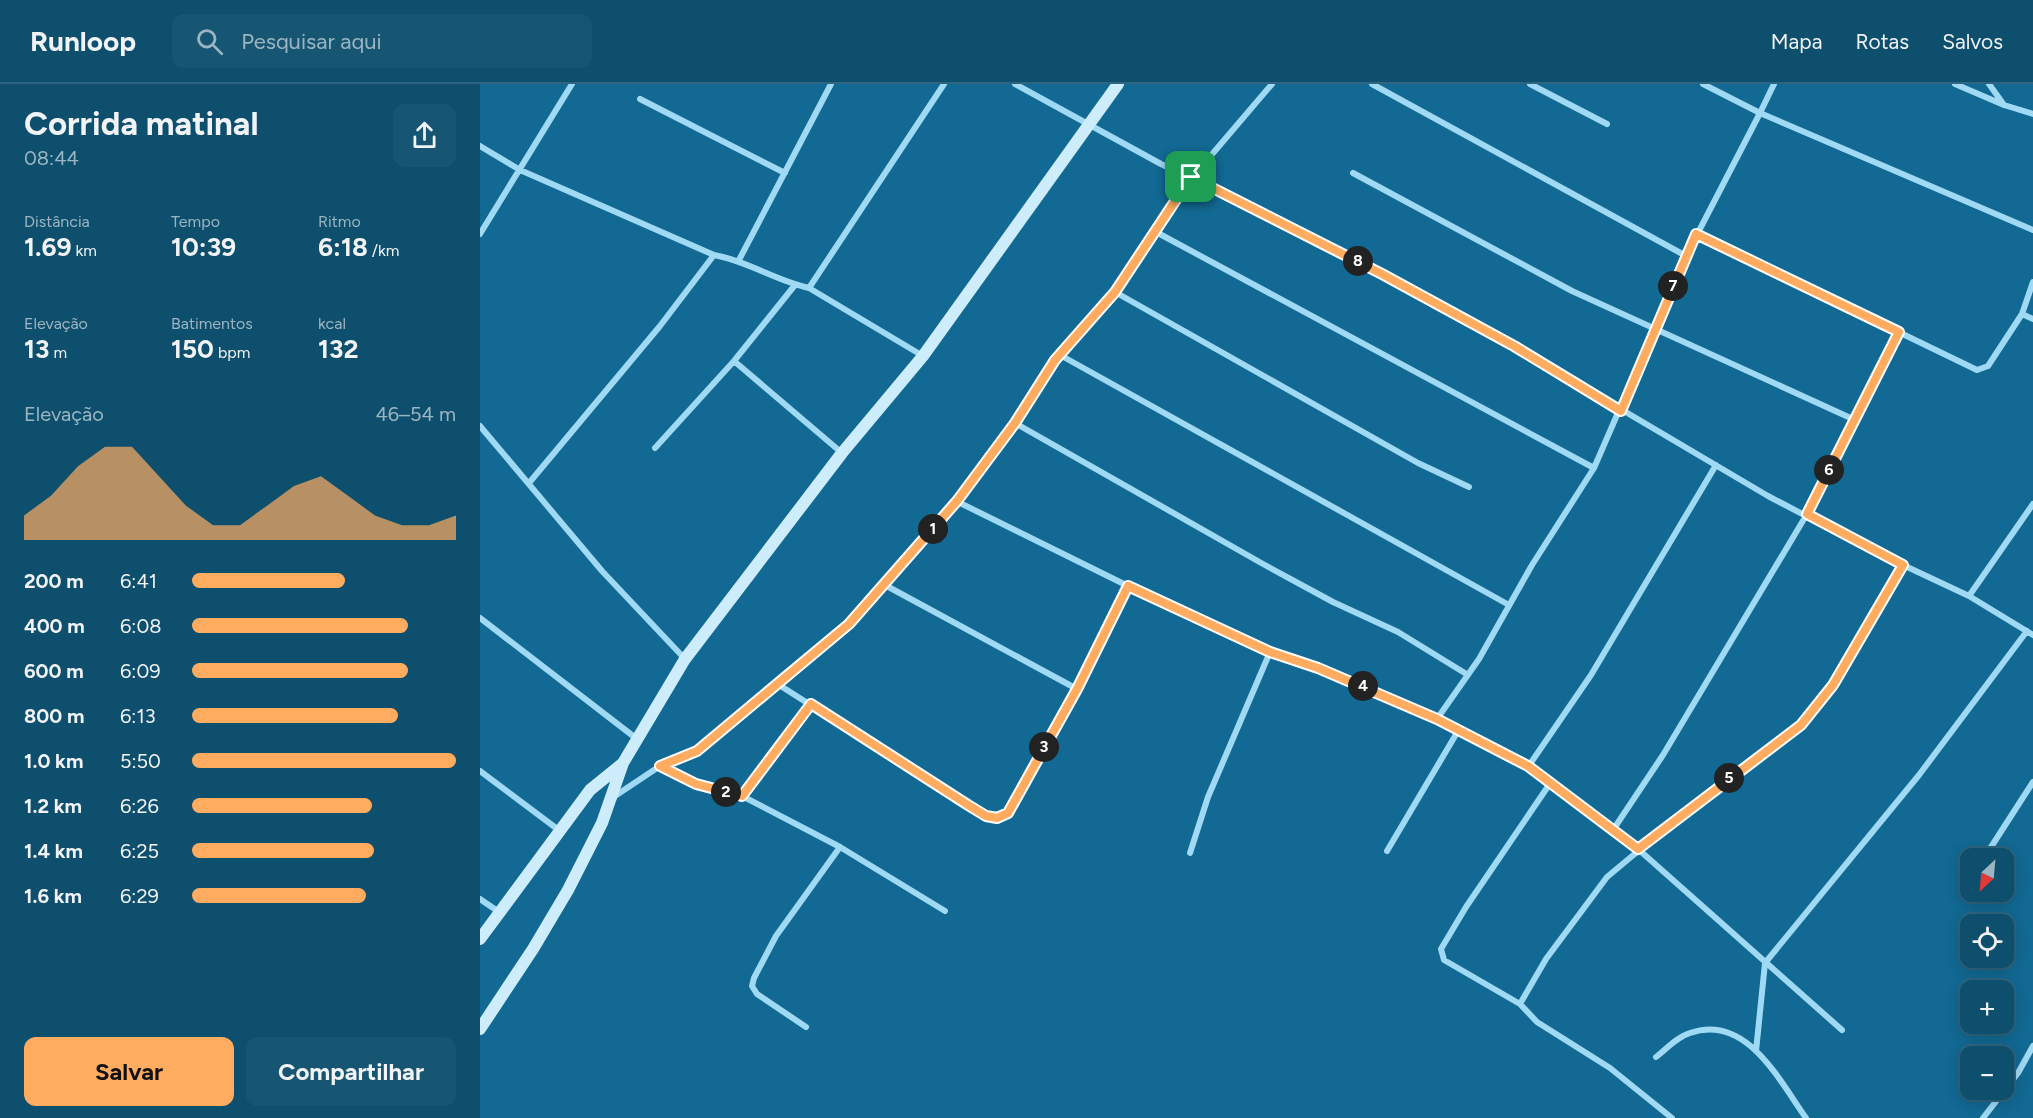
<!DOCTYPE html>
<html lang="pt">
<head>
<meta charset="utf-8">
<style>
  body { margin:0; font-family:Figtree,sans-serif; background:#175673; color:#f1f3f6; height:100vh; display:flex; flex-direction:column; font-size:22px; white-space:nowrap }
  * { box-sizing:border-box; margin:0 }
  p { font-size:20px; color:#9bb5c2 }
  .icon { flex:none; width:33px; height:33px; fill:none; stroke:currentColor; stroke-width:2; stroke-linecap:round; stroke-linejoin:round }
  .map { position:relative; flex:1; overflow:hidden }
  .drawer { display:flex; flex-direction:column; background:#0e4f6e; width:480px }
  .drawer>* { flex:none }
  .needle { width:39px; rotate:206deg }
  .fabs { position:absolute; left:1480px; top:764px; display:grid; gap:12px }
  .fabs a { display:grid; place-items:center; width:54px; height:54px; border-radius:12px; background:#0e4f6e; box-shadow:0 3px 15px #0003,0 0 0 2px #2e6681; font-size:30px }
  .pin { position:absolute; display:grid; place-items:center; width:51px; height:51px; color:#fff; margin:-26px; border-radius:12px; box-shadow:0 3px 9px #0006 }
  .km { position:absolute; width:30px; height:30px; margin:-15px; border-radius:50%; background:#222; color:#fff; font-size:16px; line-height:30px; text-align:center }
  .round { display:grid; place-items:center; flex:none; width:63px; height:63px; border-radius:12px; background:#175673 }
  .headline { display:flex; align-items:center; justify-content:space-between; height:102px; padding:0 24px }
  h1 { font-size:33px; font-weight:700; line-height:45px }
  .metrics { display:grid; grid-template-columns:repeat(3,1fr); gap:9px; height:102px; padding:6px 24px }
  .metrics div { display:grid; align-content:center }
  .metrics b { font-size:26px; font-weight:700 }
  .metrics small { font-size:16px; font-weight:400 }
  .metrics p { font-size:16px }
  .chart { height:168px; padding:12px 24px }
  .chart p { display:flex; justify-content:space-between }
  .chart svg { width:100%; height:108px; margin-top:6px; fill:#ffac61; opacity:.7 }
  .primary-button { display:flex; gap:12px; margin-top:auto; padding:12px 24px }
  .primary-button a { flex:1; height:69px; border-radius:12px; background:#ffac61; color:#111; font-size:24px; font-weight:700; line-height:69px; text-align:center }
  .primary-button a+a { background:#175673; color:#f1f3f6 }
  ul { padding:0 24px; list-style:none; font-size:20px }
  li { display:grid; grid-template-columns:96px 72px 1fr; align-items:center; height:45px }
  li i { height:15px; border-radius:8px; background:#ffac61 }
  header { display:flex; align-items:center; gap:36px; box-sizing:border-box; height:84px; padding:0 30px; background:#0e4f6e; border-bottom:2px solid #2e6681 }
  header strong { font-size:28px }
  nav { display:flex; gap:33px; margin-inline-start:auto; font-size:21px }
  .search { width:420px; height:54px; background:#175673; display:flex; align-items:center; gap:15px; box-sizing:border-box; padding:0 21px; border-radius:12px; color:#9bb5c2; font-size:22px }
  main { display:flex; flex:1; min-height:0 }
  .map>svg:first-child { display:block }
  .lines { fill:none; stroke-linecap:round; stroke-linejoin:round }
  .street { stroke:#9fd9f3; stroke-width:6 }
  .secondary { stroke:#ceedfc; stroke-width:12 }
  .route-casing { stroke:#fff; stroke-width:12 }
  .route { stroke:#ffac61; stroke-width:8 }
</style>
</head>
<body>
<header>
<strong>Runloop</strong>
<div class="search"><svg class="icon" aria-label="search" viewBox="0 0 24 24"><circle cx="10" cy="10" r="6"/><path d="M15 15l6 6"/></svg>Pesquisar aqui</div>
<nav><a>Mapa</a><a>Rotas</a><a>Salvos</a></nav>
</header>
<main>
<section class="drawer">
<div class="headline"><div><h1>Corrida matinal</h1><p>08:44</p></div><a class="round"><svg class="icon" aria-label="share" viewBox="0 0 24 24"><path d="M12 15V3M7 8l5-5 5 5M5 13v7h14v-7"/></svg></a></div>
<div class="metrics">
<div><p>Distância</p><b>1.69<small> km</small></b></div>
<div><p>Tempo</p><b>10:39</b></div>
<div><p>Ritmo</p><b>6:18<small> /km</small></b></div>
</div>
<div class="metrics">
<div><p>Elevação</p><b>13<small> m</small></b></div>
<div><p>Batimentos</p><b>150<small> bpm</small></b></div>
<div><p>kcal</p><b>132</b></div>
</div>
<div class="chart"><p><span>Elevação</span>46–54 m</p>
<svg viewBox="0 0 160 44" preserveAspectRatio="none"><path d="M0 44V34L10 26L20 14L30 6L40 6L50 18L60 30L70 38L80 38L90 30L100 22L110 18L120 26L130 34L140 38L150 38L160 34V44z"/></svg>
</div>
<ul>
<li><b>200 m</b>6:41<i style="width:58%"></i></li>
<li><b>400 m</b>6:08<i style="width:82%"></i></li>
<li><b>600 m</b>6:09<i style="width:82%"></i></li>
<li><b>800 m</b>6:13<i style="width:78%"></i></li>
<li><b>1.0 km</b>5:50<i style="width:100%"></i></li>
<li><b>1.2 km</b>6:26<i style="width:68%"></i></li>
<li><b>1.4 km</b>6:25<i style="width:69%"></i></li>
<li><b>1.6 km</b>6:29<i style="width:66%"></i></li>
</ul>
<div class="primary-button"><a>Salvar</a><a>Compartilhar</a></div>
</section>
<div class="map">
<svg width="1553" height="1034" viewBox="0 0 1553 1034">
  <rect width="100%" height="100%" fill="#126993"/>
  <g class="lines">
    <path class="street" d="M535 0 681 80 902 190 1034 262 1288 412 1391 466 1489 512 1553 551
      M892 0 1206 172
      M1050 0 1127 40
      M1294 0 1280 29 1553 146
      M1475 0 1524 21 1553 30
      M1509 0 1524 21
      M160 15 305 89
      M0 62 40 86 234 171C268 177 296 197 329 204L443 272
      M873 89 1092 207 1375 336
      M676 148 1114 384
      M0 150 92 0
      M1216 150 1497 286 1508 282 1542 230
      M259 176 351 0
      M1553 198 1542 230 1553 235
      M329 204 464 0
      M635 208 938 379 989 403
      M580 271 1029 521
      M254 277 362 369
      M535 339 783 480 853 518 918 548 988 591
      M0 342 122 487 205 575
      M175 364 254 277 315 201
      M49 399 180 242 234 171
      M476 417 648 502 790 568 838 584 957 635 1048 683 1158 765 1362 946
      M403 500 597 605
      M1489 512 1553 420
      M0 534 157 655
      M296 599 488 721 517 734 528 729 597 605 648 502
      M957 635 999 575 1052 481 1114 384 1206 172 1280 29 1223 0
      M180 682 216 700 262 712 331 620
      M1048 683 1111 591 1236 381
      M0 687 80 747
      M1071 698 986 823 961 865 964 876 1040 920 1057 938 1130 984 1192 1034
      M262 712 360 763 465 827
      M132 714 180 682 217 667 369 540 476 417 535 339 575 276 635 208 705 102 792 0
      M1133 746 1183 671 1327 430 1419 248
      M907 767 978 647
      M710 769 728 713 790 568
      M1504 774 1553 698
      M0 815 19 828
      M1040 920 1066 875 1127 793 1205 728 1321 641 1353 601 1423 481
      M326 943 277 910 272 902 274 894 296 852 360 763
      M1276 967 1285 879 1439 691 1547 547
      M1176 973C1186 965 1197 953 1210 949 1266 929 1299 996 1326 1034
      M1503 1034 1538 989 1553 962"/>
    <path class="secondary" d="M0 855 110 706 142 680
      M0 945 53 865 88 806 122 739 143 679 205 575 362 369 443 272 638 0"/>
  </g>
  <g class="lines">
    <g class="route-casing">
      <path id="route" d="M711 93 902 190 1034 262 1141 327 1216 150 1419 248 1327 430 1423 481 1353 601 1321 641 1158 765 1048 682 957 635 838 584 790 568 648 502 597 605 528 729 517 734 506 732 488 721 331 620 262 712 216 700 180 682 217 667 369 540 477 417 535 339 575 276 635 208Z"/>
    </g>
    <use href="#route" class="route"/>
  </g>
</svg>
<div class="fabs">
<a><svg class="needle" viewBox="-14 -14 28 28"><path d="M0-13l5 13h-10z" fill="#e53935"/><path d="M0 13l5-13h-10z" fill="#9bb5c2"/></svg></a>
<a><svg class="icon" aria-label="locate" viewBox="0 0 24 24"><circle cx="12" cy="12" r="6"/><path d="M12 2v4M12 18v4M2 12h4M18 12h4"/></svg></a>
<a>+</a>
<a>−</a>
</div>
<div class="pin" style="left:711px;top:93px;background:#1e9e55"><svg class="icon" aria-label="arrive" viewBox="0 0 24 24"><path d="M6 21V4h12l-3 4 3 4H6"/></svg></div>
<b class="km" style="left:453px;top:445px">1</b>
<b class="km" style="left:246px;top:708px">2</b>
<b class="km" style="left:564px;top:663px">3</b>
<b class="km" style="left:883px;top:602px">4</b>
<b class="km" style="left:1249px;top:694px">5</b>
<b class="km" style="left:1349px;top:386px">6</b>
<b class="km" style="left:1193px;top:202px">7</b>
<b class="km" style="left:878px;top:177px">8</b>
</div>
</main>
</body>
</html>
